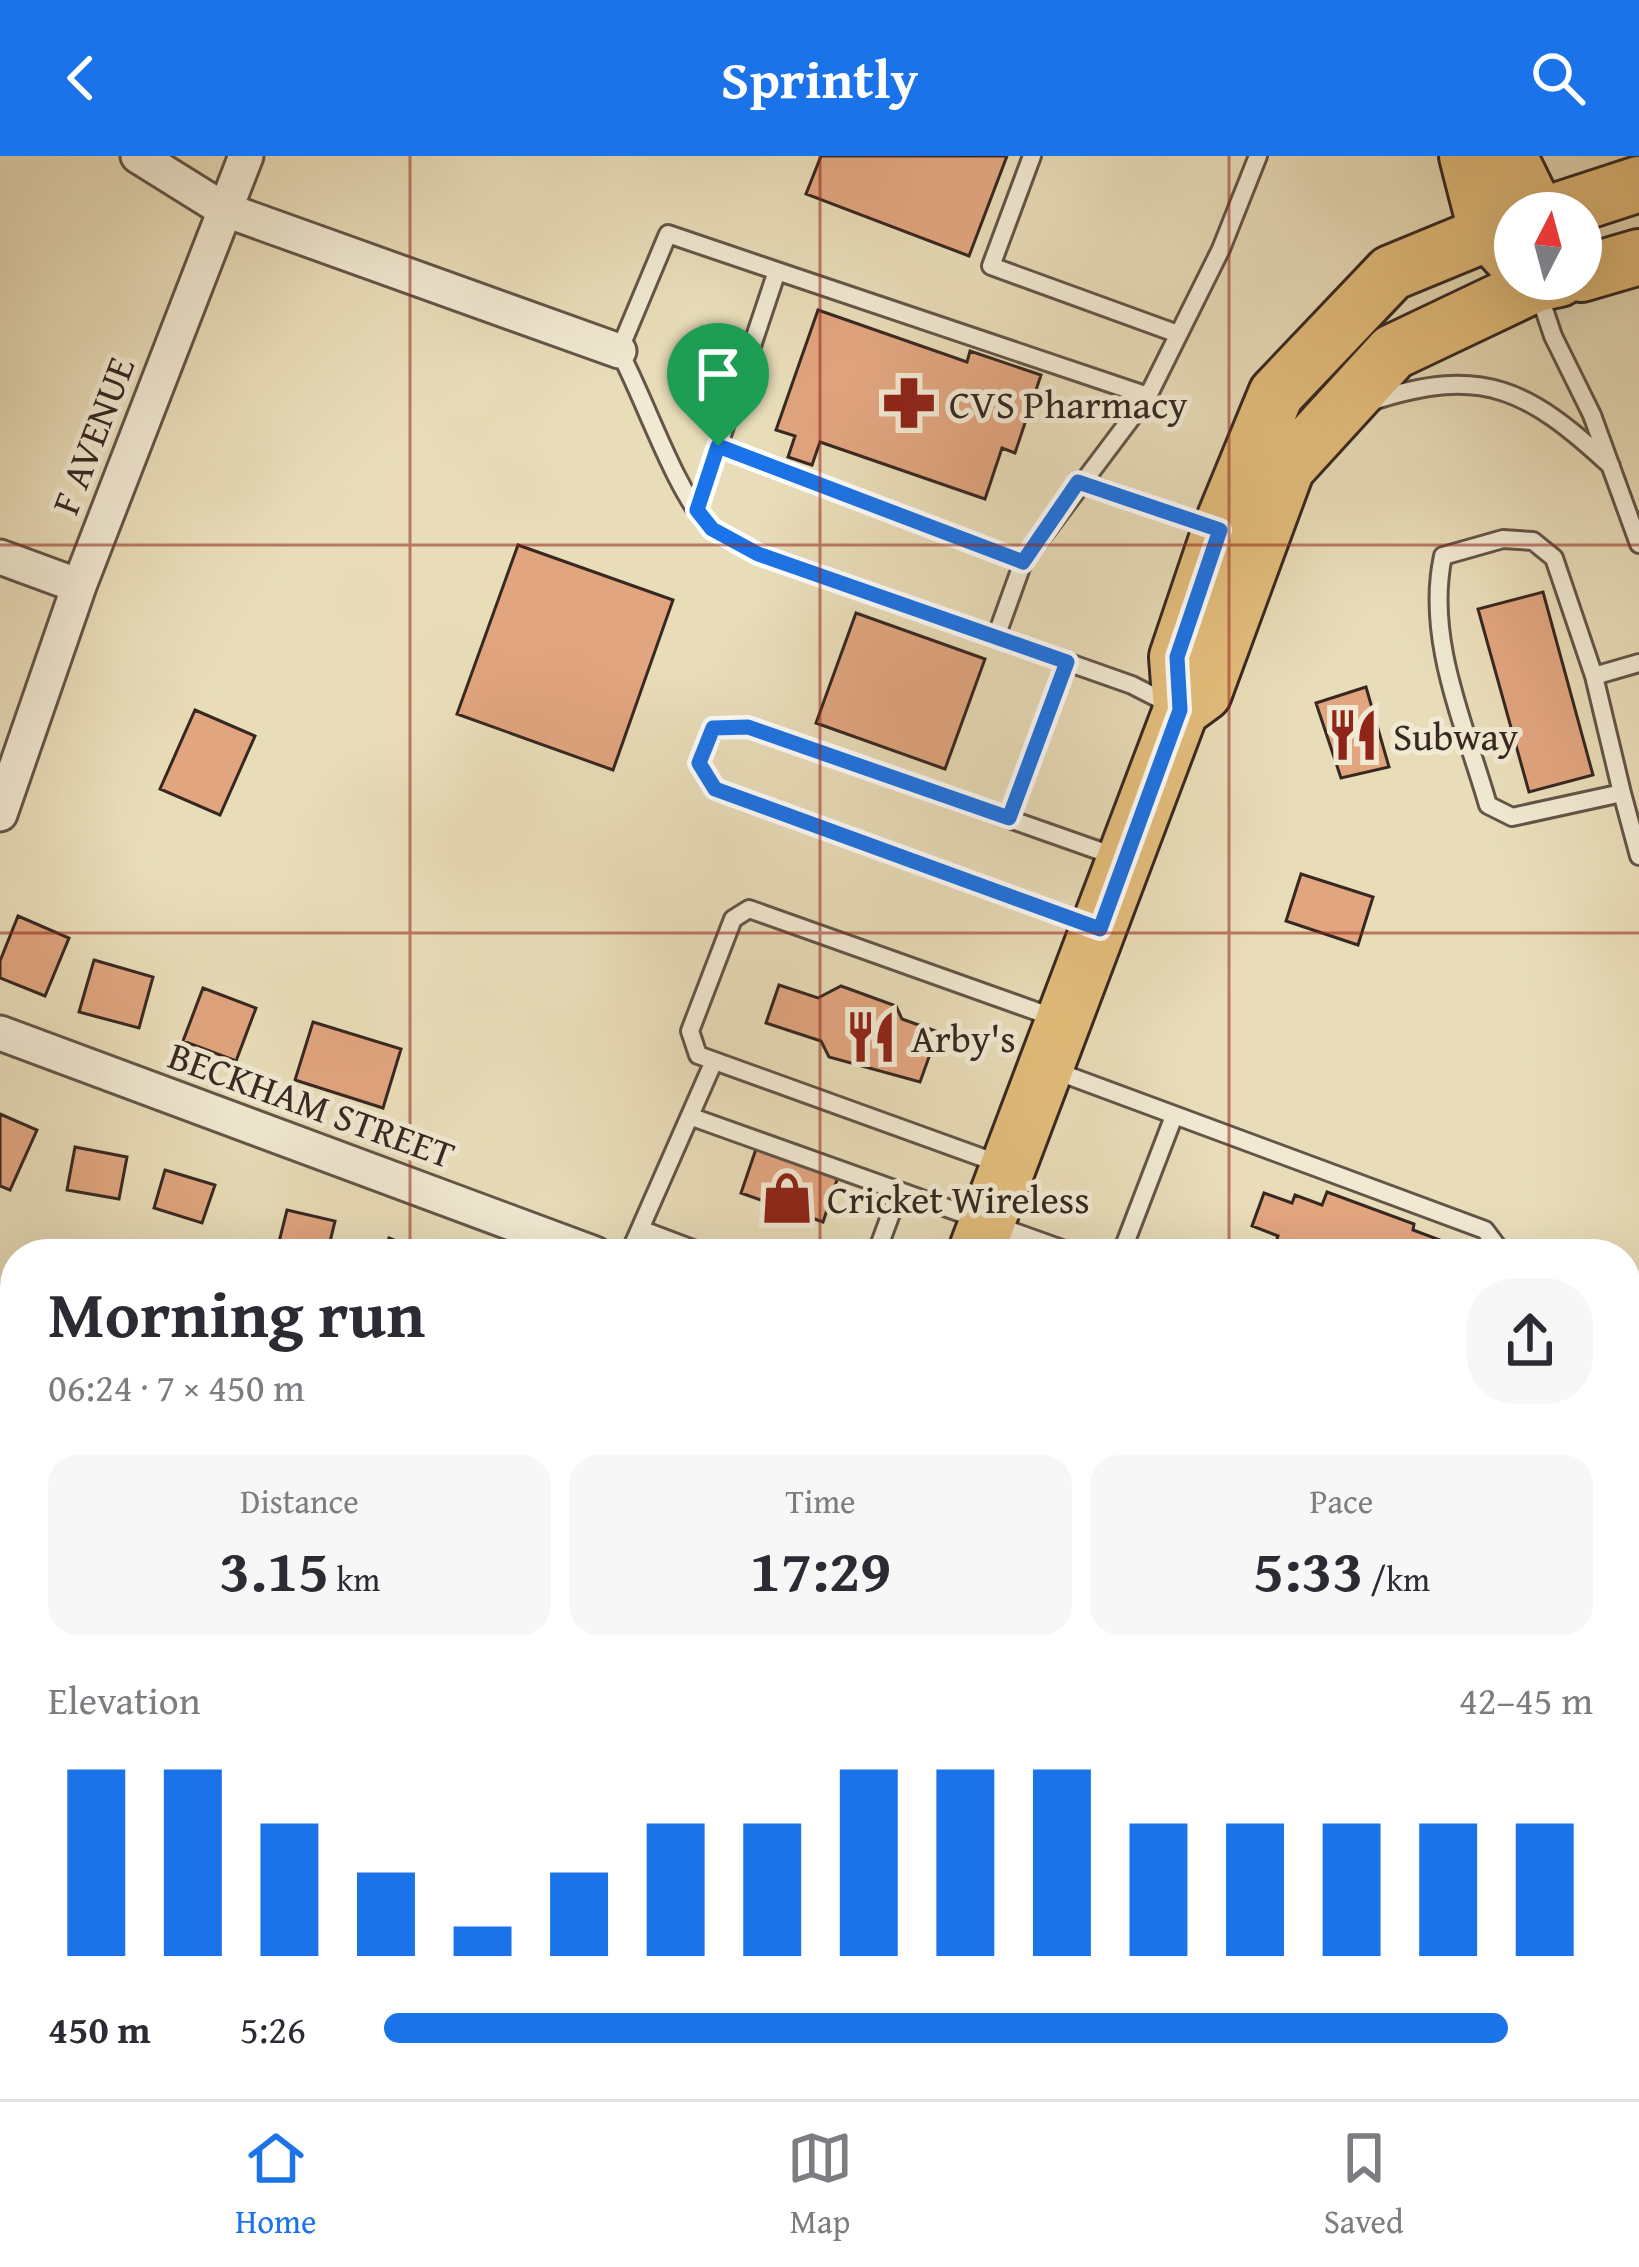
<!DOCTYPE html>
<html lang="en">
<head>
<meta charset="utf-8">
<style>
  body { margin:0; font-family:"Gentium Book Plus",serif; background:#f7f7f7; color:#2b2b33; height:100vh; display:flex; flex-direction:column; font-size:45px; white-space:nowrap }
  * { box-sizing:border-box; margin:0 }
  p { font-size:39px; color:#7c7c81 }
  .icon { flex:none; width:66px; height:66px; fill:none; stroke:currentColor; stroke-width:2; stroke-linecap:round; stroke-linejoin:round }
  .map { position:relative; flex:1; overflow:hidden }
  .panel { position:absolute; left:0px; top:1083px; width:1641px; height:861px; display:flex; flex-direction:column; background:#fff; border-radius:48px 48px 0 0; box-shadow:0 12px 48px #0002 }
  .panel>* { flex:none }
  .needle { width:78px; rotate:6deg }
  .controls { position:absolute; left:1494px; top:36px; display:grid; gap:24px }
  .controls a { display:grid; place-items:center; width:108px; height:108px; border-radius:50%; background:#fff; box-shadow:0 12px 48px #0002; font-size:60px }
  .pin { position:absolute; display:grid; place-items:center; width:102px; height:102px; color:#fff; margin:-123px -51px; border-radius:50% 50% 50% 0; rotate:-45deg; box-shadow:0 0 12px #0007 }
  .pin .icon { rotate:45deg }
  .round { display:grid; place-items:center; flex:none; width:126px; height:126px; border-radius:48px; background:#f7f7f7 }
  .headline { display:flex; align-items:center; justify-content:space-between; height:204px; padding:0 48px }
  h1 { font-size:66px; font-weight:700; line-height:90px }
  .metrics { display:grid; grid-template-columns:repeat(3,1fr); gap:18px; height:204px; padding:12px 48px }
  .metrics div { display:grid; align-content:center; border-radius:30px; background:#f7f7f7; text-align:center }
  .metrics b { font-size:60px; font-weight:700 }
  .metrics small { font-size:33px; font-weight:400 }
  .metrics p { font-size:33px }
  .chart { height:336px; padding:24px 48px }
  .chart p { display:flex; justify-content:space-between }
  .chart svg { width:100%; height:216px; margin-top:12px; stroke:#1a73e8; stroke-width:6 }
  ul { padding:0 48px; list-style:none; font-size:39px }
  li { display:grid; grid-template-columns:192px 144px 1fr; align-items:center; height:90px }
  li i { height:30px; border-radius:15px; background:#1a73e8 }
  header { display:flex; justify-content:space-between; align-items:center; height:156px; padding:0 48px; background:#1a73e8; color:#fff; font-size:54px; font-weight:700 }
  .tabs { display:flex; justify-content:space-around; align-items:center; height:168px; border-top:3px solid #e1e1e2; background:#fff; font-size:33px; color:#7c7c81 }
  .tabs a { display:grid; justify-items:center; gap:6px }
  .tabs .on { color:#1a73e8 }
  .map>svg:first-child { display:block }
  .building { fill:#e1a57f; stroke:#372822; stroke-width:3 }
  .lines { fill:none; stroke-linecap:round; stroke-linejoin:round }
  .lane-casing { stroke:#645548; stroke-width:22 }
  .street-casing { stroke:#645548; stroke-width:39 }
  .primary-casing { stroke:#372822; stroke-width:60 }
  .lane { stroke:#f1e9d2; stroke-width:16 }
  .street { stroke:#f1e9d2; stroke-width:33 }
  .primary { stroke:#e4be7c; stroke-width:54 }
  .route-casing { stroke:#fff; stroke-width:24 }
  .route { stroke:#1a73e8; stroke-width:15 }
  .grid { fill:none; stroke:#8f2418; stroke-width:3; stroke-opacity:0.55 }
  .labels { text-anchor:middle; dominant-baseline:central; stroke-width:10; stroke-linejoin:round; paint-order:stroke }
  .poi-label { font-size:39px; fill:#372822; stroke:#f1e9d2; text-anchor:start }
  .street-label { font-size:39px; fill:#372822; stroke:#f1e9d2 }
</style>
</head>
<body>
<header><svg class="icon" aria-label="back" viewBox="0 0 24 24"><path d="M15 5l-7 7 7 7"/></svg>Sprintly<svg class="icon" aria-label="search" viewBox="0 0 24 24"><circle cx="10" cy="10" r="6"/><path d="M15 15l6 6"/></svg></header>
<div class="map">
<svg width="1639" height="1943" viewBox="0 0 1639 1943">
  <rect width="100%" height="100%" fill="#e9ddb9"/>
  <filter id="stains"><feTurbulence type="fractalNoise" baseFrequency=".00167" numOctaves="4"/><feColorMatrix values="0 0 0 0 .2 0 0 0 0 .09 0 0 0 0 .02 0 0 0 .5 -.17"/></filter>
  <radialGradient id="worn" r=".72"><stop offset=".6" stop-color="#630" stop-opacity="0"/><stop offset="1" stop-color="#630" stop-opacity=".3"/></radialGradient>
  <path class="building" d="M821 0H1007L969 100 806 38Z
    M818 154 967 206 970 195 1041 219 1015 297 1002 292 985 343 820 286 812 309 788 301 795 280 776 274Z
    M518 389 673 444 613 614 457 558Z
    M1543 436 1593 619 1529 636 1478 453Z
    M856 457 985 503 945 613 816 567Z
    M1366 531 1389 611 1341 622 1316 547Z
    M195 554 255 580 220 659 160 633Z
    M1301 718 1373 741 1358 789 1286 765Z
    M18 760 69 782 45 840 0 822V805Z
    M94 804 153 821 139 872 79 856Z
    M779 829 818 842 841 830 896 850 902 863 938 876 920 926 829 901 821 885 766 867Z
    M203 832 256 852 236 905 183 885Z
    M313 866 401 893 383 952 295 924Z
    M0 958 37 974 10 1034 0 1030Z
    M75 991 127 1001 119 1043 67 1034Z
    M756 993 838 1021 823 1066 741 1037Z
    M165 1014 215 1029 202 1067 154 1052Z
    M1327 1036 1414 1068 1413 1074 1464 1093 1462 1098H1272L1278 1080 1252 1070 1264 1037 1292 1047 1295 1039 1322 1049Z
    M287 1054 335 1065 327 1098H276Z
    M389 1082 427 1098H383Z
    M0 1143 15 1149V1207L0 1201Z
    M0 1386 15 1391V1439L0 1434Z
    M1639 1518V1636L1626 1584V1521Z
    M0 1564 15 1568V1631L0 1627Z
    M916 1929H966L967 1943H917Z
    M1072 1929H1131L1134 1943H1074Z"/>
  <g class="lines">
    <g class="lane-casing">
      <path id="lane" d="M1032 0 991 110 1178 178
        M777 115 668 78 619 195C645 243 675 335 709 370 722 382 743 389 758 397L1132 529 1169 548
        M1538 135 1553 180 1592 259 1639 388
        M1373 245C1483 209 1529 234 1611 310
        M718 290 1023 406
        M1078 325 1214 372
        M697 354 777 115 1148 240
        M1503 383 1533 385 1554 402 1594 520 1622 637 1512 661 1488 649C1465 569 1425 483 1443 400Z
        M996 481 1023 406 1148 240 1221 93 1258 0
        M1594 520 1639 507
        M1622 637 1639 700
        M1009 662 1067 506
        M1091 770 715 633 699 607 714 572 748 571 1120 702
        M1053 914 1485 1074 1503 1098
        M692 961 1076 1098
        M1000 1008 698 899 690 875 733 763 749 753 1058 863
        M640 1073 706 1098
        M629 1098 714 905
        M876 1098 899 1036
        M1121 1098 1174 960
        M0 1750 15 1751
        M0 1868 15 1870
        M438 1929 538 1943
        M1291 1929 1293 1943
        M1536 1929 1541 1943"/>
    </g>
    <g class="street-casing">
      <path id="street" d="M138 0 223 53 619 195
        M0 401 79 430
        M0 658 79 430 246 0
        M0 877 595 1098
        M0 1293 15 1299
        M1626 1896 1639 1893
        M1447 1943 1501 1929"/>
    </g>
    <g class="primary-casing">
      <path id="primary" d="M1467 0 1486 74 1510 100
        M1509 0 1537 57
        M1550 57 1639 28
        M1581 118 1639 101
        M1181 554 1204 537 1287 312 1393 196 1536 128 1559 123
        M975 1098 1181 554 1177 501 1220 374 1276 238 1391 117 1515 66
        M661 1943 666 1929"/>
    </g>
    <use href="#lane" class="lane"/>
    <use href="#street" class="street"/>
    <use href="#primary" class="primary"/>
  </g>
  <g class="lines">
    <g class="route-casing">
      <path id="route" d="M718 290 1023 406 1078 326 1220 374 1177 501 1180 554 1100 773 715 633 699 607 713 572 748 571 1009 662 1067 506 758 398 712 373 697 354Z"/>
    </g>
    <use href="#route" class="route"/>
  </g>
  <path class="grid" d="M410 0V1098M820 0V1098M1229 0V1098M0 389H1639M0 777H1639M0 1166H15M1626 1166H1639M0 1554H15M1626 1554H1639M410 1929V1943M820 1929V1943M1229 1929V1943"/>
  <defs>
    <g id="pharmacy-bare" transform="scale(4.14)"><path d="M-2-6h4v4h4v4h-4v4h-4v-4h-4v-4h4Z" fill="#8f2418" stroke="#f1e9d2" stroke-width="2.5" paint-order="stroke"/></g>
    <g id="restaurant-bare" transform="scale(4.14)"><path d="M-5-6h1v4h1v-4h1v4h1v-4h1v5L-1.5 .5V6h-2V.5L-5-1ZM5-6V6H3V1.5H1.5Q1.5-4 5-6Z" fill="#8f2418" stroke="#f1e9d2" stroke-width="2.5" paint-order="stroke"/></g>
    <g id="shop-bare" transform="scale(4.14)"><path d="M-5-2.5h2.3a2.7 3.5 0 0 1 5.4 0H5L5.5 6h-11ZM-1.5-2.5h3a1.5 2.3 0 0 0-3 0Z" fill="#8f2418" stroke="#f1e9d2" stroke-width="2.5" paint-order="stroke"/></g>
  </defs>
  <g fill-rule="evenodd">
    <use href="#pharmacy-bare" x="909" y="247"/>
    <use href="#restaurant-bare" x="1353" y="579"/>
    <use href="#restaurant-bare" x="871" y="881"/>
    <use href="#shop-bare" x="787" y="1042"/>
  </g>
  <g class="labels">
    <g class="poi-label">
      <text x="949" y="247">CVS Pharmacy</text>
      <text x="1393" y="579">Subway</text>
      <text x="911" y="881">Arby's</text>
      <text x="827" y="1042">Cricket Wireless</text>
    </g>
    <g class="street-label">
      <text transform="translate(92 279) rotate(-69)">F AVENUE</text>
      <text transform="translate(312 948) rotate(20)">BECKHAM STREET</text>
    </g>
  </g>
  <rect width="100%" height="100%" filter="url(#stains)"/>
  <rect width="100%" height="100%" fill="url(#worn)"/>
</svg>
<div class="controls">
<a><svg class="needle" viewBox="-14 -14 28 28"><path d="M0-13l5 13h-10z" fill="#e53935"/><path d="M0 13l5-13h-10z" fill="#7c7c81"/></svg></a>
</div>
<div class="pin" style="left:718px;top:290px;background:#1e9e55"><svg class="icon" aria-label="arrive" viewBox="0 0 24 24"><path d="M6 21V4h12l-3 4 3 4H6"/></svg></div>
<section class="panel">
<div class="headline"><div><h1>Morning run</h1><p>06:24 · 7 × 450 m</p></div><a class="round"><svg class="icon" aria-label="share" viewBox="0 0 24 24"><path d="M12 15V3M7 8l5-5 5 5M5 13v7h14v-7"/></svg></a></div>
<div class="metrics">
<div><p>Distance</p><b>3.15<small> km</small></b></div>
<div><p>Time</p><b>17:29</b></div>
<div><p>Pace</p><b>5:33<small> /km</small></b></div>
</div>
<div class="chart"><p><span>Elevation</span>42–45 m</p>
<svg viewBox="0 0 160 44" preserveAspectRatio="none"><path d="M5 44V6M15 44V6M25 44V17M35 44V27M45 44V38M55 44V27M65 44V17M75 44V17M85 44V6M95 44V6M105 44V6M115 44V17M125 44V17M135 44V17M145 44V17M155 44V17"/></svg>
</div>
<ul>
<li><b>450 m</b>5:26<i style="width:93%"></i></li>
</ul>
</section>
</div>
<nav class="tabs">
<a class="on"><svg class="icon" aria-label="home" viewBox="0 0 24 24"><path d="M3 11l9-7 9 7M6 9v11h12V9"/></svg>Home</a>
<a><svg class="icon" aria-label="map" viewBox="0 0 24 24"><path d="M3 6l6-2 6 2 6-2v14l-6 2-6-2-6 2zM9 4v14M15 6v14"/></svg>Map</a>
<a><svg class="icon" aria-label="saved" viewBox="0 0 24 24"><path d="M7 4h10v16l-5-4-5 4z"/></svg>Saved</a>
</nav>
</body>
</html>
